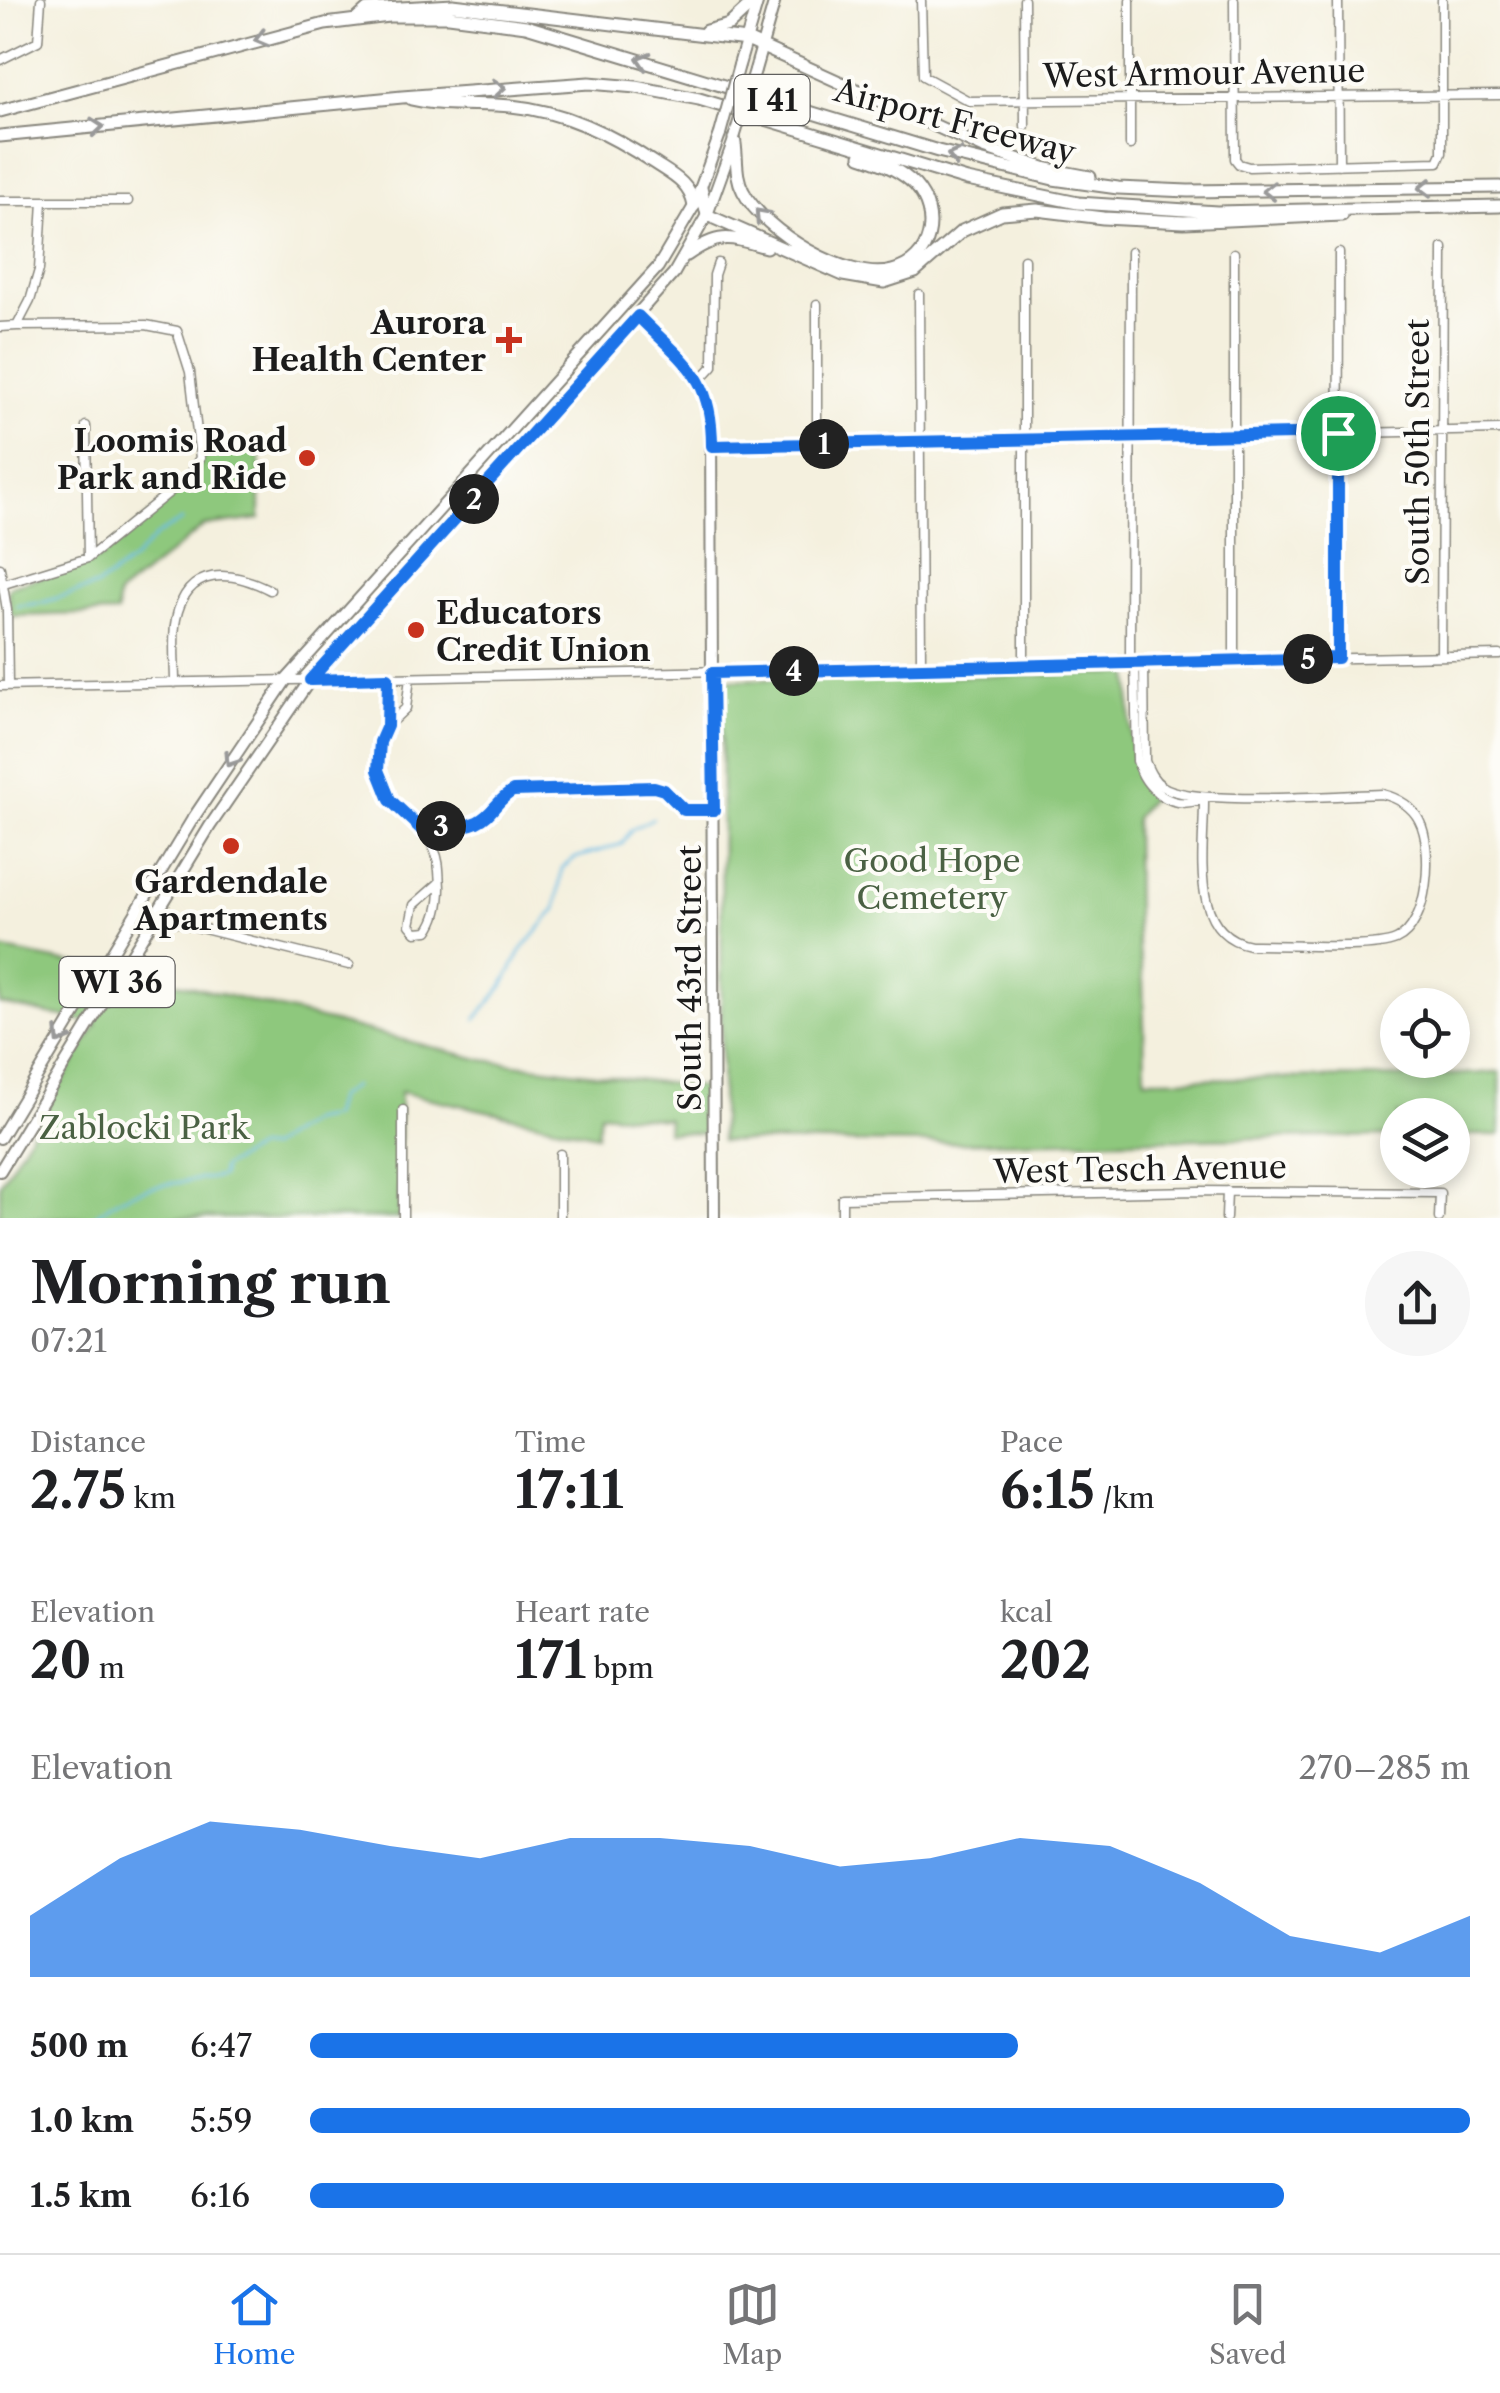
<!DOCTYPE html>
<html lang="en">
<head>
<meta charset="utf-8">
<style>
  body { margin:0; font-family:"Libre Caslon Text",serif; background:#f6f6f6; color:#202124; height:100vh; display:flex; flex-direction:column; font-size:38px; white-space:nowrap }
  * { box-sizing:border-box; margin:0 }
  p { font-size:32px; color:#757577 }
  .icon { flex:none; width:55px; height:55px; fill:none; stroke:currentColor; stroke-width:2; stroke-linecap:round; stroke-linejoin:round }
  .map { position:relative; height:1218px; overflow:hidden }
  .side { display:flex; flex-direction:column; background:#fff; flex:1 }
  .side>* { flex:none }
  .fabs { position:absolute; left:1380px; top:988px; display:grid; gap:20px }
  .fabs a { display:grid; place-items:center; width:90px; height:90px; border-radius:50%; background:#fff; box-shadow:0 5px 15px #0003; font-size:50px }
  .pin { position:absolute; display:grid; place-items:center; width:85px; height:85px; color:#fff; margin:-42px; border:5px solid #fff; border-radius:50%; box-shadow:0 2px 10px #0007 }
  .km { position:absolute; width:50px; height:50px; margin:-25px; border-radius:50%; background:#222; color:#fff; font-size:28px; line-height:50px; text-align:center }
  .round { display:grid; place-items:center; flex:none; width:105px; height:105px; border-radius:52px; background:#f6f6f6 }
  .overview { display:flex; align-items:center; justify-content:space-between; height:170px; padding:0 30px }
  h1 { font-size:55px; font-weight:800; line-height:75px }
  .figures { display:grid; grid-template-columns:repeat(3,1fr); gap:15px; height:170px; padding:10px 30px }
  .figures div { display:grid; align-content:center }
  .figures b { font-size:50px; font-weight:800 }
  .figures small { font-size:28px; font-weight:400 }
  .figures p { font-size:28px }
  .chart { height:280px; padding:20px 30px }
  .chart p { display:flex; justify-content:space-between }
  .chart svg { width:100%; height:180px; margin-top:10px; fill:#1a73e8; opacity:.7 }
  ul { padding:0 30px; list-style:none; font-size:32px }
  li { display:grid; grid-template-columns:160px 120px 1fr; align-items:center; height:75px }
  li i { height:25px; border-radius:12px; background:#1a73e8 }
  .tabs { display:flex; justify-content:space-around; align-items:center; height:140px; border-top:2px solid #e0e0e0; background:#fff; font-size:28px; color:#757577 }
  .tabs a { display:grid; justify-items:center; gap:5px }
  .tabs .selected { color:#1a73e8 }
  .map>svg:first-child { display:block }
  .green { fill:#8ec87d; stroke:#55724c; stroke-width:2.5 }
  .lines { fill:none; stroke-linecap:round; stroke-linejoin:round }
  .stream { stroke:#69bce5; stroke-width:2.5 }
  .minor-casing { stroke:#88867d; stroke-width:11 }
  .major-casing { stroke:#88867d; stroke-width:14 }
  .highway-casing { stroke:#88867d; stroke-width:15 }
  .minor { stroke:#fff; stroke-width:8 }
  .major { stroke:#fff; stroke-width:10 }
  .highway { stroke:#fff; stroke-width:11 }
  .major-bridge-casing { stroke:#88867d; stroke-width:14; stroke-linecap:butt }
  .major-bridge { stroke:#fff; stroke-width:10 }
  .oneway { stroke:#999 }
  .route-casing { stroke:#fff; stroke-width:20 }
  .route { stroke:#1a73e8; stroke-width:12 }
  .poi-dot { fill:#c8321e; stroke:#fdfcf7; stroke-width:4 }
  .labels { text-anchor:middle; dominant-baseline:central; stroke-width:8; stroke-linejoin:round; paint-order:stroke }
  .shield { fill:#fdfcf7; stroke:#605f5e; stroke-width:2.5 }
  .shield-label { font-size:30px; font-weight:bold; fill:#1c1c1c }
  .street-label { font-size:32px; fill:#1c1c1c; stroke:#fdfcf7 }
  .poi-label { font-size:32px; font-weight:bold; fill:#1c1c1c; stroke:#fdfcf7; text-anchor:end }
  .park-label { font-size:32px; fill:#4a6143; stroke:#fdfcf7 }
</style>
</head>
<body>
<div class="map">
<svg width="1500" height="1218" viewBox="0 0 1500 1218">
  <rect width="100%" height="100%" fill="#fdfcf7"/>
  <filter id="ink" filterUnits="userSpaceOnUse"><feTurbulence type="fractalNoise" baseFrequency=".01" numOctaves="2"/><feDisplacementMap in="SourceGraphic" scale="20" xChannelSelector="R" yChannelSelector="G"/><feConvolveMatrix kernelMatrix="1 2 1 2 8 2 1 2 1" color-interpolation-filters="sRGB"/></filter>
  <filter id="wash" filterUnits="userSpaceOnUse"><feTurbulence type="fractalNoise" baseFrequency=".0048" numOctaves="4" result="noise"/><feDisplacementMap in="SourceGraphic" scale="40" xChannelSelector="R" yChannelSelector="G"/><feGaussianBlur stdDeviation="2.25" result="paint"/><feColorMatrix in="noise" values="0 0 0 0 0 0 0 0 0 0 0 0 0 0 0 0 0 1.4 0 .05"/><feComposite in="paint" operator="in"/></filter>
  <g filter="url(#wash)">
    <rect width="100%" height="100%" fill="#f4f0de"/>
    <path class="green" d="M260 446V519L204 526 118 595 117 613 11 616 8 590 11 586 92 562 109 551 197 473 206 450Z
      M1130 673C1132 714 1124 765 1153 796L1135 818 1136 927 1143 982 1145 1079 1403 1077 1500 1072V1135H1453L1452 1115H1398L1397 1136 930 1143 721 1141 722 680Z
      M0 949 96 968 130 971 483 1060 707 1088V1134L667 1132 668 1119 600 1113 597 1135 400 1092 399 1218H0V1184L97 1024 0 1004Z"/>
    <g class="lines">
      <path class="stream" d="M17 606 41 603 97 586 132 561 157 535 182 520
        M476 1019 503 986 521 951 556 909 562 868 575 858 622 844 631 830 653 818
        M92 1218C101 1212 110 1204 119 1199 149 1183 191 1182 222 1176V1168L257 1148H269L310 1121 332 1117 337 1098 353 1086"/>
    </g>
  </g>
  <g filter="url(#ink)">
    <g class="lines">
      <g class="minor-casing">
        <path id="minor" d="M921 0 923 76 969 101 1500 95
          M1024 0 1025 126
          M1130 0V145
          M1234 0 1235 159 1239 164 1249 167 1438 162 1442 153V0
          M1338 0 1339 165
          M0 60 38 41 41 0
          M0 201H128
          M1234 253V661
          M919 294 921 667
          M0 327 17 326 30 301 39 270 43 201
          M700 380 713 366 714 275 718 263
          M86 426 88 558
          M817 444V304
          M712 446 1500 430
          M0 568 7 610 8 686
          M4 584 88 558 186 479 200 458 190 372 177 331 146 325 17 326
          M1441 656 1443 248
          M1338 658 1339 253
          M1130 661 1131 252
          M1135 661 1137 761C1145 789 1170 810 1200 800
          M1144 661 1145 761C1149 771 1153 780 1162 786 1192 807 1339 795 1382 794 1398 798 1411 805 1419 820 1434 848 1429 926 1396 940 1370 951 1282 944 1250 945 1187 934 1205 847 1204 798
          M1024 663V259
          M389 678C388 693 390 710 387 725 384 740 375 752 377 769 382 806 420 818 434 849 440 861 439 874 440 887 440 902 437 919 428 931L416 932 410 925 414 905 439 883
          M175 683C175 662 172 639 176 619 187 565 231 570 270 590
          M0 686 1500 655
          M387 726 406 708 410 678
          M422 830C439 825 461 830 477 822 493 815 497 799 513 791L654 787 664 790 685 810H714
          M141 908 156 917 349 965
          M560 1154V1218
          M403 1218V1110
          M842 1218V1198L1199 1191 1440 1193 1439 1218
          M1226 1218 1227 1191"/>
      </g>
      <g class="major-casing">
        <path id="major" d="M739 65 758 0
          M755 70 775 0
          M638 316 700 380 711 419 714 1218
          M0 1138 192 820 286 680 658 267 694 206 720 134
          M0 1171 210 826 310 680 674 273 707 215 734 140"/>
      </g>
      <g class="highway-casing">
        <path id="highway" d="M357 19 367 10 453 5 747 40 984 148 1047 169 1090 177
          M706 31 729 25 756 0
          M411 99C444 107 477 103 511 106 564 111 610 134 654 163 672 175 690 183 694 206
          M0 111 325 24 389 16H449L526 26 938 151 1053 179 1118 188 1188 191 1500 187
          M0 136 402 97 589 83 636 87 699 99 967 180 1078 203 1217 212 1500 206
          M734 138C738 156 734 174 743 191 763 231 848 283 892 271 933 261 941 214 915 185 901 170 880 162 861 156
          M701 188 707 215 843 275 884 282 915 272 962 231 1002 213 1037 210 1103 218 1184 222 1342 215
          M687 255C720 232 730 237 766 247"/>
      </g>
      <use href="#minor" class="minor"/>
      <use href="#major" class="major"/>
      <use href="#highway" class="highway"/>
      <g class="major-bridge-casing">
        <path id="major-bridge" d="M720 134 739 65
          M734 138 755 70"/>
      </g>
      <use href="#major-bridge" class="major-bridge"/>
    </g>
    <defs><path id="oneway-chevron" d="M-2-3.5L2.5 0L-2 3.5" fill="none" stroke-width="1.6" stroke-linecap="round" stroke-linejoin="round" transform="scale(2.5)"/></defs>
    <g class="oneway">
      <use href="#oneway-chevron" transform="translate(261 39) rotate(165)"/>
      <use href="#oneway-chevron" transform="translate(643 60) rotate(-163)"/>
      <use href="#oneway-chevron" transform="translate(499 88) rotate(-5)"/>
      <use href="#oneway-chevron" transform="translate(97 127) rotate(-5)"/>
      <use href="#oneway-chevron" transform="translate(954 156) rotate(-164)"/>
      <use href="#oneway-chevron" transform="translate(1425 188) rotate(179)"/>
      <use href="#oneway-chevron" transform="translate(1269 191) rotate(180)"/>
      <use href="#oneway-chevron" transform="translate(761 215) rotate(-132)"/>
      <use href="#oneway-chevron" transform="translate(231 760) rotate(123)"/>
      <use href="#oneway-chevron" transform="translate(61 1037) rotate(122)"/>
    </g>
  </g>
  <g class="lines" filter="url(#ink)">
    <g class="route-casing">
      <path id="route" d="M638 316C684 363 712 374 712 446L1338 433V658L712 673 714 810H684L664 790 654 787 513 791C497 799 493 815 477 822 460 830 439 825 422 830L390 800 378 770 380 742 387 726 388 678 310 680Z"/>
    </g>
    <use href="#route" class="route"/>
  </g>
  <g class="poi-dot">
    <path d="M504 325h10v10h10v10h-10v10h-10v-10h-10v-10h10z"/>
    <circle cx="307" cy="458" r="10"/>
    <circle cx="416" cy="630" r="10"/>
    <circle cx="231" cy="846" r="10"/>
  </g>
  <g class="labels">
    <g class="shield">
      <rect x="734.5" y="75" width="75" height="50" rx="8"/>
      <rect x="59.5" y="957" width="115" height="50" rx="8"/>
    </g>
    <g class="shield-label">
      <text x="772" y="100">I 41</text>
      <text x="117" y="982">WI 36</text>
    </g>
    <g class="street-label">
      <text transform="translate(1204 73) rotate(-1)">West Armour Avenue</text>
      <text transform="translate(955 121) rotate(15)">Airport Freeway</text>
      <text transform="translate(1417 452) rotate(-90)">South 50th Street</text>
      <text transform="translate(689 978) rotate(-90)">South 43rd Street</text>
      <text transform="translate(1140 1169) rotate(-1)">West Tesch Avenue</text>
    </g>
    <g class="poi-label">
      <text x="486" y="322">Aurora<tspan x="486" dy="37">Health Center</tspan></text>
      <text x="287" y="440">Loomis Road<tspan x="287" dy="37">Park and Ride</tspan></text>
      <text x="436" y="612" text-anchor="start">Educators<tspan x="436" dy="37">Credit Union</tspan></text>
      <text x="231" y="881" text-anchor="middle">Gardendale<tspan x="231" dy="37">Apartments</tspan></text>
    </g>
    <g class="park-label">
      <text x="932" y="860">Good Hope<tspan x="932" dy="37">Cemetery</tspan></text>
      <text x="144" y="1127">Zablocki Park</text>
    </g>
  </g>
</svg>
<div class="fabs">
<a><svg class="icon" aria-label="locate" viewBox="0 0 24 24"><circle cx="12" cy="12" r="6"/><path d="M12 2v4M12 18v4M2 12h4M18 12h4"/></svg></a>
<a><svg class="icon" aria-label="layers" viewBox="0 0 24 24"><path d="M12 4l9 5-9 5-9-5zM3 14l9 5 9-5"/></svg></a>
</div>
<div class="pin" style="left:1338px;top:433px;background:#1e9e55"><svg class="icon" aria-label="arrive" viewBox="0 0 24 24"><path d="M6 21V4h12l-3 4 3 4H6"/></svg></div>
<b class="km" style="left:824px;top:444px">1</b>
<b class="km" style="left:474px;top:499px">2</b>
<b class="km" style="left:441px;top:826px">3</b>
<b class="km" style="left:794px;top:671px">4</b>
<b class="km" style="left:1308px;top:659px">5</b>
</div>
<section class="side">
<div class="overview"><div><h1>Morning run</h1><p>07:21</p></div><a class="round"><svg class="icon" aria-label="share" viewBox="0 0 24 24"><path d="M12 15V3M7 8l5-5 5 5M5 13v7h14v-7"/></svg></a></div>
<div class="figures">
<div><p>Distance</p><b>2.75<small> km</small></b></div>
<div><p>Time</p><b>17:11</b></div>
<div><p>Pace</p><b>6:15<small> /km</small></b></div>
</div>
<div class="figures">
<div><p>Elevation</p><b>20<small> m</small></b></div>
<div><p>Heart rate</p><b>171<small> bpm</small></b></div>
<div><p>kcal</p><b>202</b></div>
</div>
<div class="chart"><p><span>Elevation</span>270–285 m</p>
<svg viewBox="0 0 160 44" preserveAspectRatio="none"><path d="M0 44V29L10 15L20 6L30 8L40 12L50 15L60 10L70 10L80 12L90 17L100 15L110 10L120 12L130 21L140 34L150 38L160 29V44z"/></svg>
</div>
<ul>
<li><b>500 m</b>6:47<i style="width:61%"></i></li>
<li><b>1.0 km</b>5:59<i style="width:100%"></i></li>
<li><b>1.5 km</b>6:16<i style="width:84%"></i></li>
</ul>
</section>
<nav class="tabs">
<a class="selected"><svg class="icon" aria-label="home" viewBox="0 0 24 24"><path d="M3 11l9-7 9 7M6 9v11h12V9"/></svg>Home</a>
<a><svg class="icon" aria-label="map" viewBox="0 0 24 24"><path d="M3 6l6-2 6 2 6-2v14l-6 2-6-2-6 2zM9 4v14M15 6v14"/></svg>Map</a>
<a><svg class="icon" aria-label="saved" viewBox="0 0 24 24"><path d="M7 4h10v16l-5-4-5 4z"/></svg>Saved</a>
</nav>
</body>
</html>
